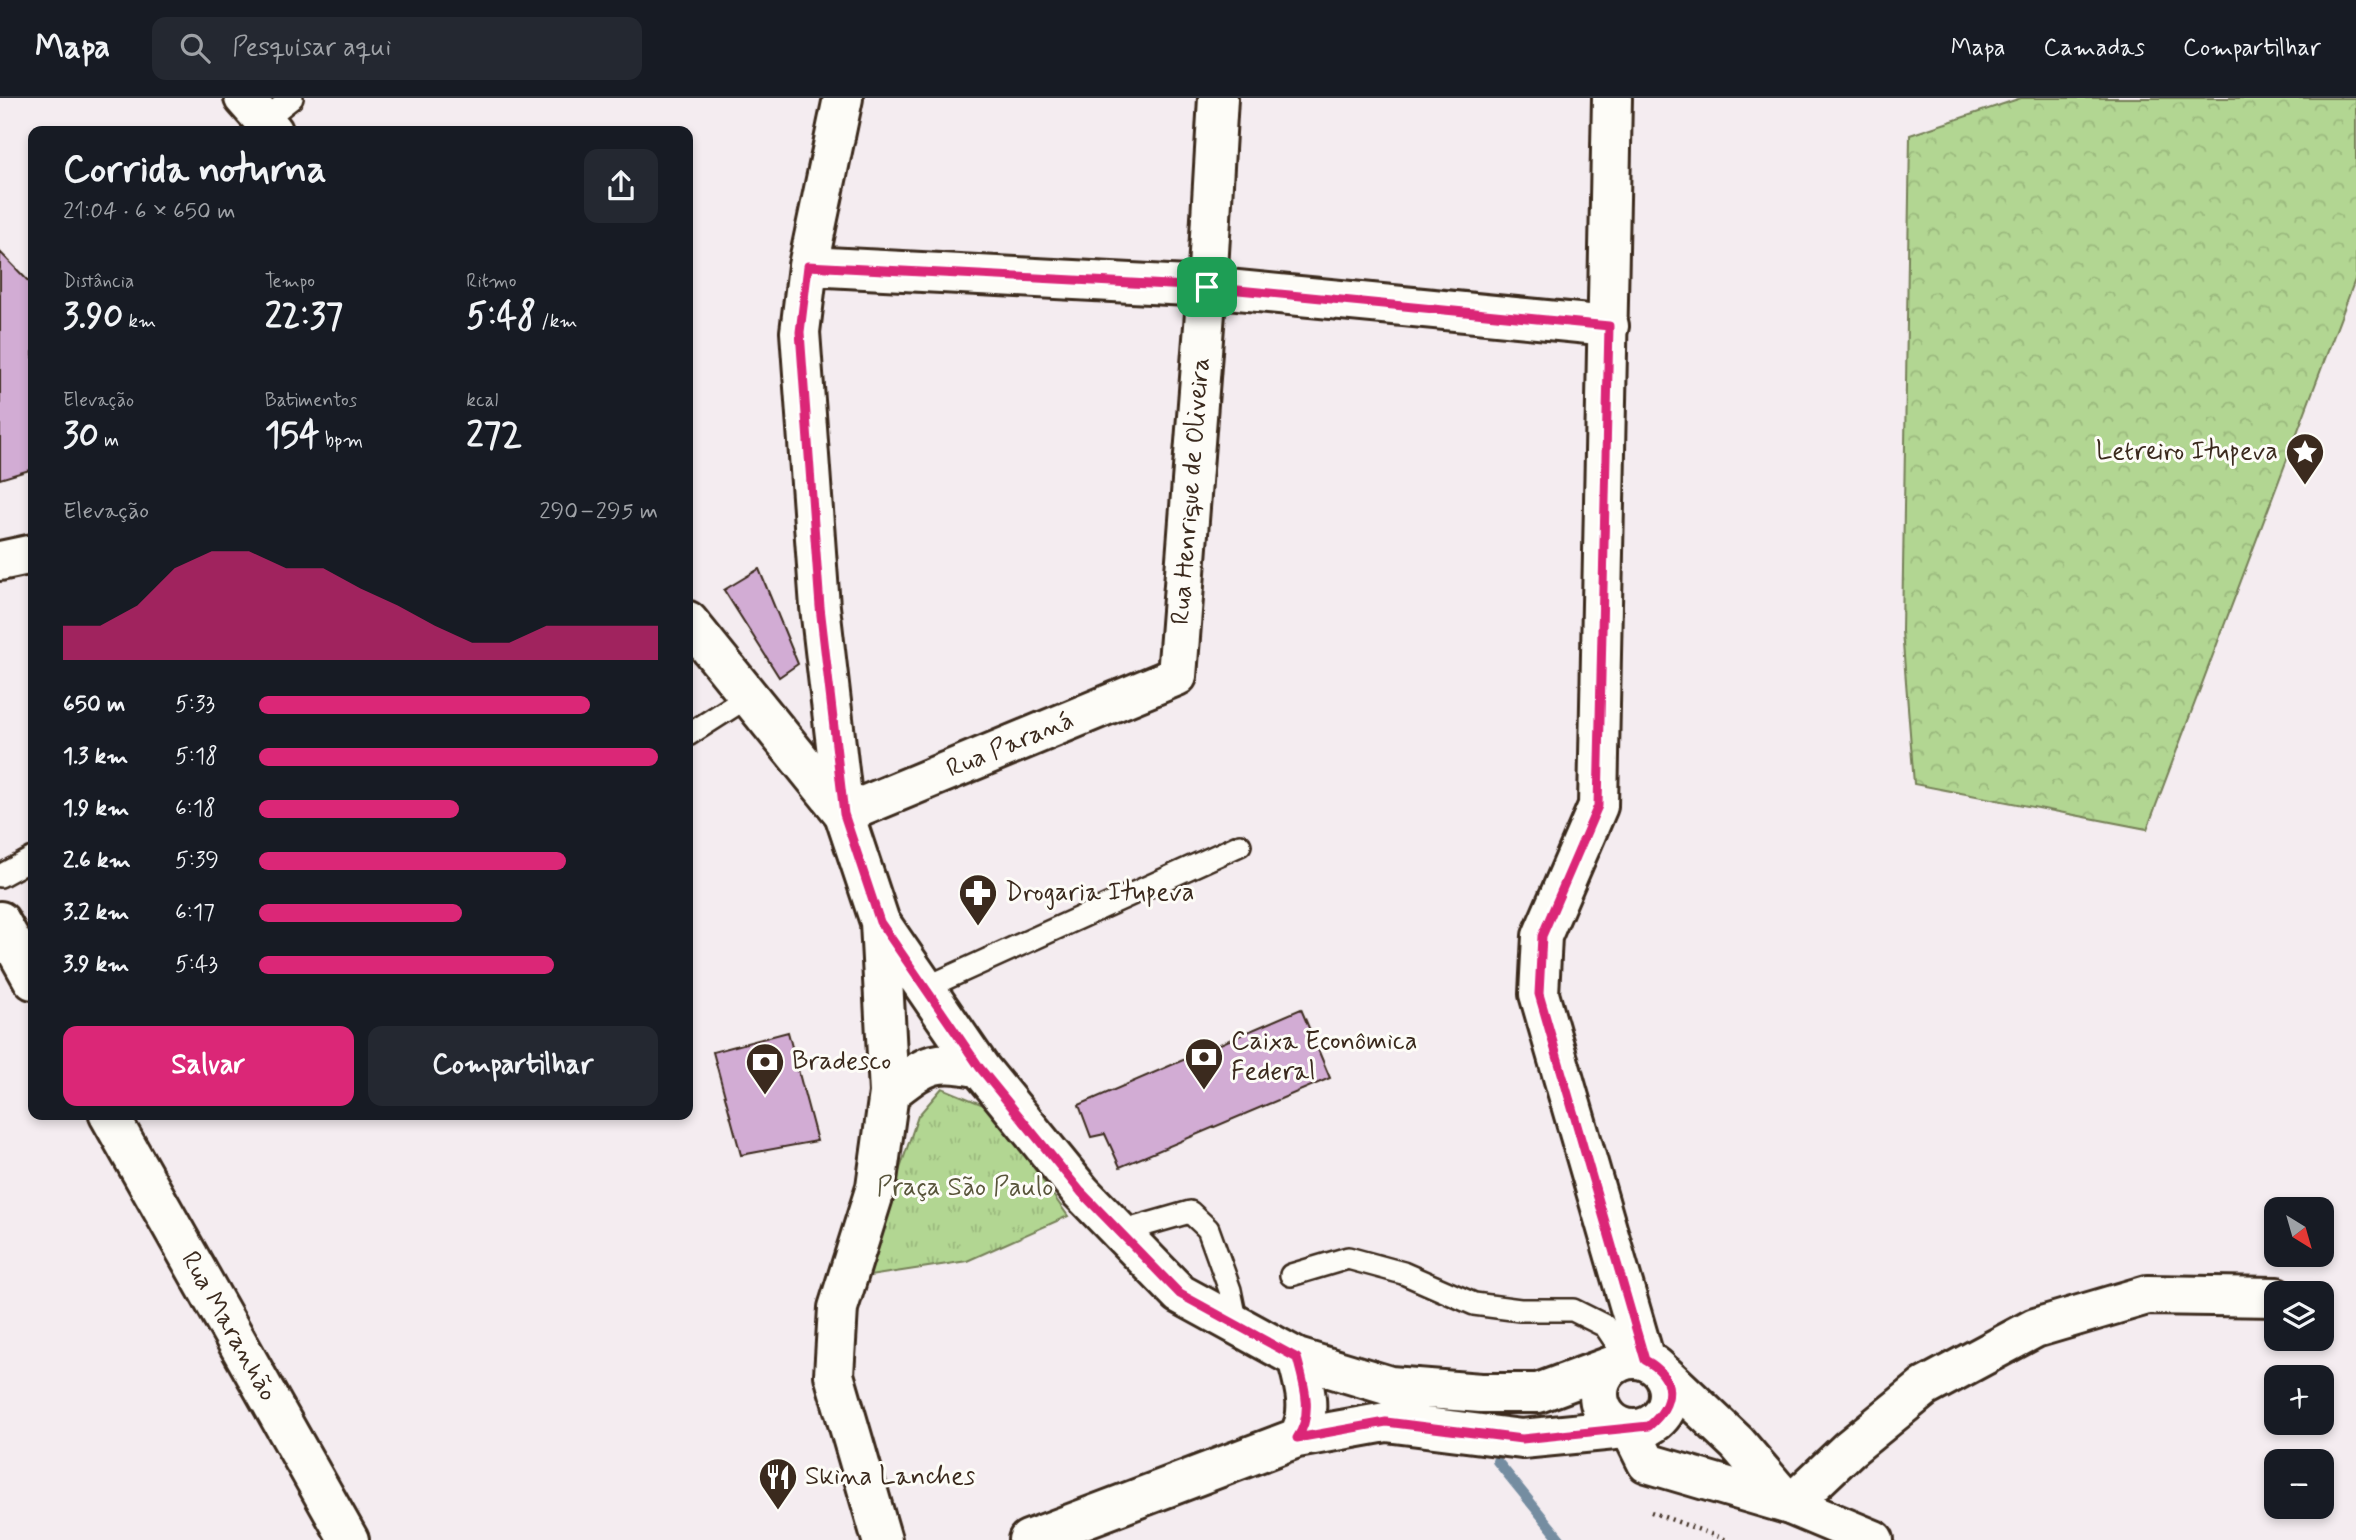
<!DOCTYPE html>
<html lang="pt">
<head>
<meta charset="utf-8">
<style>
  body { margin:0; font-family:Mynerve,sans-serif; background:#242831; color:#f1f3f6; height:100vh; display:flex; flex-direction:column; font-size:26px; white-space:nowrap }
  * { box-sizing:border-box; margin:0 }
  p { font-size:23px; color:#9ea1a6 }
  .icon { flex:none; width:38px; height:38px; fill:none; stroke:currentColor; stroke-width:2; stroke-linecap:round; stroke-linejoin:round }
  .map { position:relative; flex:1; overflow:hidden }
  .drawer { position:absolute; left:28px; top:28px; width:665px; height:994px; display:flex; flex-direction:column; background:#171b24; border-radius:14px; box-shadow:0 4px 10px #0003 }
  .drawer>* { flex:none }
  .needle { width:46px; rotate:143deg }
  .buttons { position:absolute; left:2264px; top:1099px; display:grid; gap:14px }
  .buttons a { display:grid; place-items:center; width:70px; height:70px; border-radius:14px; background:#171b24; box-shadow:0 4px 10px #0003; font-size:35px }
  .pin { position:absolute; display:grid; place-items:center; width:60px; height:60px; color:#fff; margin:-30px; border-radius:14px; box-shadow:0 4px 10px #0006 }
  .round { display:grid; place-items:center; flex:none; width:74px; height:74px; border-radius:14px; background:#242831 }
  .overview { display:flex; align-items:center; justify-content:space-between; height:119px; padding:0 35px }
  h1 { font-size:38px; font-weight:800; line-height:52px }
  .metrics { display:grid; grid-template-columns:repeat(3,1fr); gap:10px; height:119px; padding:7px 35px }
  .metrics div { display:grid; align-content:center }
  .metrics b { font-size:35px; font-weight:800 }
  .metrics small { font-size:19px; font-weight:400 }
  .metrics p { font-size:19px }
  .chart { height:196px; padding:14px 35px }
  .chart p { display:flex; justify-content:space-between }
  .chart svg { width:100%; height:126px; margin-top:7px; fill:#db2777; opacity:.7 }
  .button { display:flex; gap:14px; margin-top:auto; padding:14px 35px }
  .button a { flex:1; height:80px; border-radius:14px; background:#db2777; color:#fff; font-size:28px; font-weight:800; line-height:80px; text-align:center }
  .button a+a { background:#242831; color:#f1f3f6 }
  ul { padding:0 35px; list-style:none; font-size:23px }
  li { display:grid; grid-template-columns:112px 84px 1fr; align-items:center; height:52px }
  li i { height:18px; border-radius:9px; background:#db2777 }
  header { display:flex; align-items:center; gap:42px; box-sizing:border-box; height:98px; padding:0 35px; background:#171b24; border-bottom:2px solid #363941 }
  header strong { font-size:33px }
  nav { display:flex; gap:38px; margin-inline-start:auto; font-size:24px }
  .search { width:490px; height:63px; background:#242831; display:flex; align-items:center; gap:18px; box-sizing:border-box; padding:0 24px; border-radius:14px; color:#9ea1a6; font-size:26px }
  .map>svg:first-child { display:block }
  .forest { fill:url(#forest-crowns); stroke:#768058; stroke-width:2 }
  .park { fill:url(#park-tufts); stroke:#768058; stroke-width:2 }
  .lines { fill:none; stroke-linecap:round; stroke-linejoin:round }
  .stream { stroke:#758da1; stroke-width:10 }
  .building { fill:#d2acd4; stroke:#3b2a1e; stroke-width:2 }
  .service-casing { stroke:#3b2a1e; stroke-width:26 }
  .minor-casing { stroke:#3b2a1e; stroke-width:44 }
  .tertiary-casing { stroke:#3b2a1e; stroke-width:44 }
  .secondary-casing { stroke:#3b2a1e; stroke-width:44 }
  .primary-casing { stroke:#3b2a1e; stroke-width:44 }
  .path { stroke:#3b2a1e; stroke-width:4.5; stroke-dasharray:2 5; stroke-linecap:butt }
  .service { stroke:#fdfcf7; stroke-width:21 }
  .minor { stroke:#fdfcf7; stroke-width:38 }
  .tertiary { stroke:#fdfcf7; stroke-width:38 }
  .secondary { stroke:#fdfcf7; stroke-width:38 }
  .primary { stroke:#fdfcf7; stroke-width:38 }
  .route-casing { stroke:#fff; stroke-width:14 }
  .route { stroke:#db2777; stroke-width:9 }
  .labels { text-anchor:middle; dominant-baseline:central; stroke-width:6; stroke-linejoin:round; paint-order:stroke }
  .poi-label { font-size:26px; fill:#3b2a1e; stroke:#fdfcf7; text-anchor:start }
  .street-label { font-size:26px; fill:#3b2a1e; stroke:#fdfcf7 }
  .park-label { font-size:26px; fill:#59553b; stroke:#fdfcf7 }
</style>
</head>
<body>
<header>
<strong>Mapa</strong>
<div class="search"><svg class="icon" aria-label="search" viewBox="0 0 24 24"><circle cx="10" cy="10" r="6"/><path d="M15 15l6 6"/></svg>Pesquisar aqui</div>
<nav><a>Mapa</a><a>Camadas</a><a>Compartilhar</a></nav>
</header>
<div class="map">
<svg width="2356" height="1442" viewBox="0 0 2356 1442">
  <defs>
    <pattern id="forest-crowns" width="20" height="18" patternUnits="userSpaceOnUse" patternTransform="scale(1.75)"><rect width="20" height="18" fill="#b2d692"/><path d="M2 6a3 3 0 1 1 6 0M12 15a3 3 0 1 1 6 0" fill="none" stroke="#9ab87d"/></pattern>
    <pattern id="park-tufts" width="24" height="20" patternUnits="userSpaceOnUse" patternTransform="scale(1.75)"><rect width="24" height="20" fill="#b2d692"/><path d="M3 7l-1-3M5 7V3M7 7l1-3M15 17l-1-3M17 17v-4M19 17l1-3" fill="none" stroke="#9ab87d"/></pattern>
  </defs>
  <rect width="100%" height="100%" fill="#f4ecf0"/>
  <filter id="ink" filterUnits="userSpaceOnUse"><feTurbulence type="fractalNoise" baseFrequency=".0143" numOctaves="2"/><feDisplacementMap in="SourceGraphic" scale="14" xChannelSelector="R" yChannelSelector="G"/><feConvolveMatrix kernelMatrix="1 2 1 2 8 2 1 2 1" color-interpolation-filters="sRGB"/></filter>
  <g filter="url(#ink)">
    <path class="forest" d="M2021 0H2356V179L2147 731 1914 686 1902 533 1910 37Z"/>
    <path class="park" d="M942 990 991 1010 1068 1118 967 1163 863 1179 918 1018Z"/>
    <g class="lines">
      <path class="stream" d="M1497 1363 1561 1442"/>
    </g>
    <path class="building" d="M0 154 33 188V371L0 381Z
      M759 471 798 566 779 579 724 492Z
      M1301 911 1330 980 1120 1069 1105 1036 1091 1039 1079 1007Z
      M788 934 817 1043 741 1057 713 954Z"/>
    <g class="lines">
      <g class="service-casing">
        <path id="service" d="M264 22 292 0
          M688 637 749 598
          M0 778 33 760
          M925 890 1240 747
          M1120 1134 1190 1114 1208 1131 1230 1192 1237 1226
          M1291 1177 1348 1160 1403 1175 1474 1206 1520 1212H1573L1605 1228 1627 1261"/>
      </g>
      <g class="minor-casing">
        <g id="minor">
          <path id="s1" d="M844 716 1177 578 1207 189 1218 0"/>
          <path d="M0 823 33 882"/>
          <path id="s2" d="M109 1017 349 1442"/>
          <path d="M1790 1407 1849 1351 1925 1289 2035 1230 2147 1197 2277 1199"/>
        </g>
      </g>
      <g class="tertiary-casing">
        <path id="tertiary" d="M1665 1277 1737 1345 1790 1407
          M1630 1331 1647 1365 1790 1407 1874 1442"/>
      </g>
      <g class="secondary-casing">
        <path id="secondary" d="M843 0 808 168 800 234 820 509 844 716
          M808 168 1207 189 1609 228
          M0 463 33 456"/>
      </g>
      <g class="primary-casing">
        <path id="primary" d="M244 0 273 33
          M1612 0 1598 708 1542 838 1539 896 1645 1262
          M688 523 844 716 880 824 980 970 1081 1094 1180 1196 1297 1260 1390 1288 1481 1295H1538L1611 1268
          M880 824 889 995 876 1089 838 1210 834 1277 882 1442
          M889 995C926 967 933 959 980 970
          M1297 1260C1304 1286 1314 1316 1297 1340
          M1599 1296a35 35 0 1 1 70 0a35 35 0 1 1-70 0Z
          M1028 1442 1297 1340 1386 1324 1522 1341 1625 1331"/>
      </g>
      <path class="path" d="M1651 1414 1727 1442"/>
      <use href="#service" class="service"/>
      <use href="#minor" class="minor"/>
      <use href="#tertiary" class="tertiary"/>
      <use href="#secondary" class="secondary"/>
      <use href="#primary" class="primary"/>
    </g>
  </g>
  <g class="lines" filter="url(#ink)">
    <g class="route-casing">
      <path id="route" d="M808 168 1207 189 1609 228 1598 708 1542 838 1539 896 1645 1262C1677 1279 1675 1306 1649 1328L1522 1341 1386 1324 1297 1340C1314 1316 1304 1286 1297 1260L1180 1196 1081 1094 980 970 880 824 844 716 820 509 800 234Z"/>
    </g>
    <use href="#route" class="route"/>
  </g>
  <defs>
    <g id="sight-pin" transform="scale(2.0125)"><path d="M0 17L-7.5 6A9.5 9.5 0 1 1 7.5 6Z" fill="#3b2a1e" stroke="#fdfcf7"/><path d="M0-6L1.8-2.2L6-1.7L2.9 1.2L3.7 5.4L0 3.3L-3.7 5.4L-2.9 1.2L-6-1.7L-1.8-2.2Z" fill="#fff"/></g>
    <g id="pharmacy-pin" transform="scale(2.0125)"><path d="M0 17L-7.5 6A9.5 9.5 0 1 1 7.5 6Z" fill="#3b2a1e" stroke="#fdfcf7"/><path d="M-2-6h4v4h4v4h-4v4h-4v-4h-4v-4h4Z" fill="#fff"/></g>
    <g id="bank-pin" transform="scale(2.0125)"><path d="M0 17L-7.5 6A9.5 9.5 0 1 1 7.5 6Z" fill="#3b2a1e" stroke="#fdfcf7"/><path d="M-6-4H6V4H-6ZM0-2.3a2.3 2.3 0 1 0 0 4.6a2.3 2.3 0 1 0 0-4.6Z" fill="#fff"/></g>
    <g id="restaurant-pin" transform="scale(2.0125)"><path d="M0 17L-7.5 6A9.5 9.5 0 1 1 7.5 6Z" fill="#3b2a1e" stroke="#fdfcf7"/><path d="M-5-6h1v4h1v-4h1v4h1v-4h1v5L-1.5 .5V6h-2V.5L-5-1ZM5-6V6H3V1.5H1.5Q1.5-4 5-6Z" fill="#fff"/></g>
  </defs>
  <g fill-rule="evenodd">
    <use href="#sight-pin" x="2305" y="354"/>
    <use href="#pharmacy-pin" x="978" y="795"/>
    <use href="#bank-pin" x="1204" y="959"/>
    <use href="#bank-pin" x="765" y="964"/>
    <use href="#restaurant-pin" x="778" y="1379"/>
  </g>
  <g class="labels">
    <g class="poi-label">
      <text x="2278" y="354" text-anchor="end">Letreiro Itupeva</text>
      <text x="1005" y="795">Drogaria Itupeva</text>
      <text x="1231" y="944">Caixa Econômica<tspan x="1231" dy="30">Federal</tspan></text>
      <text x="792" y="964">Bradesco</text>
      <text x="805" y="1379">Skina Lanches</text>
    </g>
    <g class="street-label">
      <text stroke="none"><textPath href="#s1" startOffset="546">Rua Henrique de Oliveira</textPath></text>
      <text stroke="none"><textPath href="#s1" startOffset="180">Rua Paraná</textPath></text>
      <text stroke="none"><textPath href="#s2" startOffset="243">Rua Maranhão</textPath></text>
    </g>
    <g class="park-label">
      <text x="965" y="1090">Praça São Paulo</text>
    </g>
  </g>
</svg>
<div class="buttons">
<a><svg class="needle" viewBox="-14 -14 28 28"><path d="M0-13l5 13h-10z" fill="#e53935"/><path d="M0 13l5-13h-10z" fill="#9ea1a6"/></svg></a>
<a><svg class="icon" aria-label="layers" viewBox="0 0 24 24"><path d="M12 4l9 5-9 5-9-5zM3 14l9 5 9-5"/></svg></a>
<a>+</a>
<a>−</a>
</div>
<div class="pin" style="left:1207px;top:189px;background:#1e9e55"><svg class="icon" aria-label="arrive" viewBox="0 0 24 24"><path d="M6 21V4h12l-3 4 3 4H6"/></svg></div>
<section class="drawer">
<div class="overview"><div><h1>Corrida noturna</h1><p>21:04 · 6 × 650 m</p></div><a class="round"><svg class="icon" aria-label="share" viewBox="0 0 24 24"><path d="M12 15V3M7 8l5-5 5 5M5 13v7h14v-7"/></svg></a></div>
<div class="metrics">
<div><p>Distância</p><b>3.90<small> km</small></b></div>
<div><p>Tempo</p><b>22:37</b></div>
<div><p>Ritmo</p><b>5:48<small> /km</small></b></div>
</div>
<div class="metrics">
<div><p>Elevação</p><b>30<small> m</small></b></div>
<div><p>Batimentos</p><b>154<small> bpm</small></b></div>
<div><p>kcal</p><b>272</b></div>
</div>
<div class="chart"><p><span>Elevação</span>290–295 m</p>
<svg viewBox="0 0 160 44" preserveAspectRatio="none"><path d="M0 44V32L10 32L20 25L30 12L40 6L50 6L60 12L70 12L80 19L90 25L100 32L110 38L120 38L130 32L140 32L150 32L160 32V44z"/></svg>
</div>
<ul>
<li><b>650 m</b>5:33<i style="width:83%"></i></li>
<li><b>1.3 km</b>5:18<i style="width:100%"></i></li>
<li><b>1.9 km</b>6:18<i style="width:50%"></i></li>
<li><b>2.6 km</b>5:39<i style="width:77%"></i></li>
<li><b>3.2 km</b>6:17<i style="width:51%"></i></li>
<li><b>3.9 km</b>5:43<i style="width:74%"></i></li>
</ul>
<div class="button"><a>Salvar</a><a>Compartilhar</a></div>
</section>
</div>
</body>
</html>
